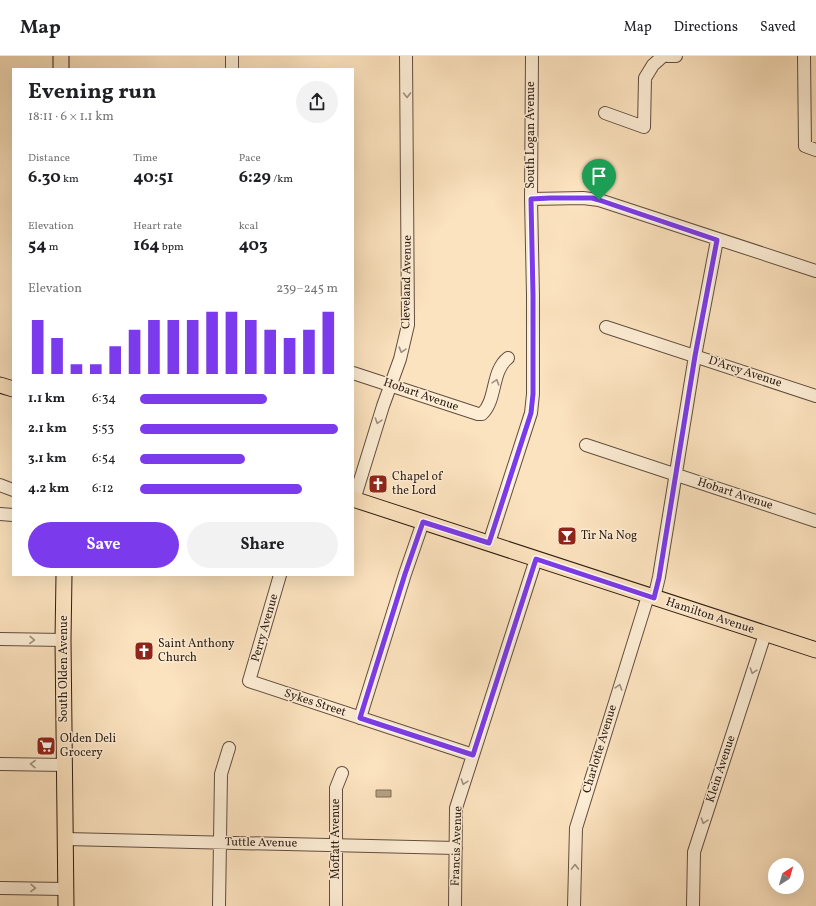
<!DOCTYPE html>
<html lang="en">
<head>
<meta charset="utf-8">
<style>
  body { margin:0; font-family:Vollkorn,serif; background:#f2f2f2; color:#202124; height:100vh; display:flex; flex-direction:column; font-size:15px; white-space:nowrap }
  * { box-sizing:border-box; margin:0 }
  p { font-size:13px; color:#757577 }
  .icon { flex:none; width:22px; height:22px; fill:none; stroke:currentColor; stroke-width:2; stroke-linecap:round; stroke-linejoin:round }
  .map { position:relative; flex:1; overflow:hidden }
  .sheet { position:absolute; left:12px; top:12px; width:342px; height:508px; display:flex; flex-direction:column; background:#fff; border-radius:0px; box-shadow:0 4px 16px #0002 }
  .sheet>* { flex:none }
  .needle { width:26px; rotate:37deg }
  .tools { position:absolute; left:768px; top:802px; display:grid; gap:8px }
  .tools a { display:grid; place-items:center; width:36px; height:36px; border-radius:50%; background:#fff; box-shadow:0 4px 16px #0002; font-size:20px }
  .pin { position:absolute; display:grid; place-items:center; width:34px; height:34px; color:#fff; margin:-41px -17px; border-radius:50% 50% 50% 0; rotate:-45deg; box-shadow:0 0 4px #0007 }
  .pin .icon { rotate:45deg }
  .round { display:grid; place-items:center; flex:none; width:42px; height:42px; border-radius:21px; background:#f2f2f2 }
  .head { display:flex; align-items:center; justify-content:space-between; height:68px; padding:0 16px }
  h1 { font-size:22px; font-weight:700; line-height:30px }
  .figures { display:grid; grid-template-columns:repeat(3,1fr); gap:6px; height:68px; padding:4px 16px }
  .figures div { display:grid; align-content:center }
  .figures b { font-size:17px; font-weight:700 }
  .figures small { font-size:11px; font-weight:400 }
  .figures p { font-size:11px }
  .chart { height:112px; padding:8px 16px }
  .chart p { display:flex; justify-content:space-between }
  .chart svg { width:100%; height:72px; margin-top:4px; stroke:#7c3aed; stroke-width:6 }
  .button { display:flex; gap:8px; margin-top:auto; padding:8px 16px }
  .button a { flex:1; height:46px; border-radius:24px; background:#7c3aed; color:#fff; font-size:16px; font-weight:700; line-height:46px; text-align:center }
  .button a+a { background:#f2f2f2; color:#202124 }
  ul { padding:0 16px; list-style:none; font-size:13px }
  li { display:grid; grid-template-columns:64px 48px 1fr; align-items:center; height:30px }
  li i { height:10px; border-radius:5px; background:#7c3aed }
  header { display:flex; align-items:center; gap:24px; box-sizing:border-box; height:56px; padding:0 20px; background:#fff; border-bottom:1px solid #e0e0e0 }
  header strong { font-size:19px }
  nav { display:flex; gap:22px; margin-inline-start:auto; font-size:14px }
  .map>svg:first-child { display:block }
  .water { fill:#b6a085; stroke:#806c58 }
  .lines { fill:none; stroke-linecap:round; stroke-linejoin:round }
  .minor-casing { stroke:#624e3f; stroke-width:14 }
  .major-casing { stroke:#2f1d14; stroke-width:17 }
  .minor { stroke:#fdedd5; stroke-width:12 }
  .major { stroke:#fce3bf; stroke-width:15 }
  .oneway { stroke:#a08f7e }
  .route-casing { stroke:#fff; stroke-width:8 }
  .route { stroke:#7c3aed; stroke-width:5 }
  .labels { text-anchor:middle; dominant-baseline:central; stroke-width:3; stroke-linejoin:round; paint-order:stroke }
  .street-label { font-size:12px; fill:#2f1d14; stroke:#fdedd5 }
  .poi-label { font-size:12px; fill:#2f1d14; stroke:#fdedd5; text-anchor:start }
</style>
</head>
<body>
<header>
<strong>Map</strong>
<nav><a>Map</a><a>Directions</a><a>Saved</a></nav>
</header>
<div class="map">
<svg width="816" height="850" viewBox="0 0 816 850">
  <rect width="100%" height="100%" fill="#fce3bf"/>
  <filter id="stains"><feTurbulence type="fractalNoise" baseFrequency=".005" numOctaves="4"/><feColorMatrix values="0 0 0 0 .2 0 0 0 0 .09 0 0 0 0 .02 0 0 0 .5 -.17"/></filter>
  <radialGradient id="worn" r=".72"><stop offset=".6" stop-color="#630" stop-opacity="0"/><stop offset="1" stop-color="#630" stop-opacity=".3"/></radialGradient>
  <path class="water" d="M376 734H391V741H376Z"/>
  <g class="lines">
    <g class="minor-casing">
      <path id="minor" d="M232 0V13
        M668 0H676
        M804 0 805 90 816 94
        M605 57 644 71 645 22 653 9 663 0
        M531 143 583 142 599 144 816 215
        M606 271 816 340
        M353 317 478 358H482C497 344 491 315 508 302
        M586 389 816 465
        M0 429 13 434
        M354 444 383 350 400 303 408 269 406 0
        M0 458 13 459
        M489 487 531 357 533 338V239L531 143 532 0
        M280 519 249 625 473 699
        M654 542 659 521 695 300 717 184
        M0 583 63 584
        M360 662 405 518 423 466
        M0 708 65 709
        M66 783 456 792
        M0 832 66 833
        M219 850 221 718 229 692
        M336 850V732L342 717
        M455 850 456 752 536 503
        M574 850 576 772 648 540
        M693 850 694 796 765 578"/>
    </g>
    <g class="major-casing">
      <path id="major" d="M61 0V13
        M0 329 13 333
        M353 443 816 594
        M64 519 63 584 66 850"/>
    </g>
    <use href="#minor" class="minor"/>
    <use href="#major" class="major"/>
  </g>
  <defs><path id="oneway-chevron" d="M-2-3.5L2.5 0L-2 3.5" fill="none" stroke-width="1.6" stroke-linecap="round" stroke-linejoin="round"/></defs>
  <g class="oneway">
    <use href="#oneway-chevron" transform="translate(407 39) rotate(89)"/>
    <use href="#oneway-chevron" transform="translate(402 294) rotate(106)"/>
    <use href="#oneway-chevron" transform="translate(496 326) rotate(-72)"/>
    <use href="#oneway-chevron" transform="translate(378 365) rotate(108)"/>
    <use href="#oneway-chevron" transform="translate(32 584) rotate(2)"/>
    <use href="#oneway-chevron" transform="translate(753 615) rotate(108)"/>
    <use href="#oneway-chevron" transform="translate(619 631) rotate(-73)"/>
    <use href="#oneway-chevron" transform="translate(33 708) rotate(-179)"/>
    <use href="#oneway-chevron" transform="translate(464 726) rotate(108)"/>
    <use href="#oneway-chevron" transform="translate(704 765) rotate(108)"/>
    <use href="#oneway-chevron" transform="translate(575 811) rotate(-89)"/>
    <use href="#oneway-chevron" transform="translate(33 832) rotate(1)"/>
  </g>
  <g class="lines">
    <g class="route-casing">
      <path id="route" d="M550 142H592L599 144 717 184 695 300 659 522 654 542 536 503 473 699 360 662 405 518 423 466 489 487 531 357 533 338V239L531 143Z"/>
    </g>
    <use href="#route" class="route"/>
  </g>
  <defs>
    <g id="church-square" transform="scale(1)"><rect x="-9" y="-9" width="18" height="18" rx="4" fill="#8f2418" stroke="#fdedd5"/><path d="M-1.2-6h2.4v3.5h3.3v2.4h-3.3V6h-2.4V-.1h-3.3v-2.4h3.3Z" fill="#fff"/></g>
    <g id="bar-square" transform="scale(1)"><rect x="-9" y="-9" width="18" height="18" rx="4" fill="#8f2418" stroke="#fdedd5"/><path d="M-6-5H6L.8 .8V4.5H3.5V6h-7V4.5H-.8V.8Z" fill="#fff"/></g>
    <g id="supermarket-square" transform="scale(1)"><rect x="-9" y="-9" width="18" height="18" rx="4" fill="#8f2418" stroke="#fdedd5"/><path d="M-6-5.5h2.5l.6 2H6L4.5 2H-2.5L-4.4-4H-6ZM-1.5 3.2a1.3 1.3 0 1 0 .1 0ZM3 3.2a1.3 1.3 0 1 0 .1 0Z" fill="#fff"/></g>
  </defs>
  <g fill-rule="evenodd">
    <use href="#church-square" x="378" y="428"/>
    <use href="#bar-square" x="567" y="480"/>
    <use href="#church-square" x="144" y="595"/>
    <use href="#supermarket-square" x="46" y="690"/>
  </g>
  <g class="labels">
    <g class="street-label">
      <text transform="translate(531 79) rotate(-90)">South Logan Avenue</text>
      <text transform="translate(407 226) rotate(-89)">Cleveland Avenue</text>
      <text transform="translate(745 316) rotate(18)">D'Arcy Avenue</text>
      <text transform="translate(421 339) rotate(19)">Hobart Avenue</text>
      <text transform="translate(735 438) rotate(18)">Hobart Avenue</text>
      <text transform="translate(710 560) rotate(18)">Hamilton Avenue</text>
      <text transform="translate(265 572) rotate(-74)">Perry Avenue</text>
      <text transform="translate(64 613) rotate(-90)">South Olden Avenue</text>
      <text transform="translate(315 647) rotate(18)">Sykes Street</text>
      <text transform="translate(600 693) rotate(-73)">Charlotte Avenue</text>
      <text transform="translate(721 713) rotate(-72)">Klein Avenue</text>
      <text transform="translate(336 783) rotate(-90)">Moffatt Avenue</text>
      <text transform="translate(261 787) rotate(1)">Tuttle Avenue</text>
      <text transform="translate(457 790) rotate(-88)">Francis Avenue</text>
    </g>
    <g class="poi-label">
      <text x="392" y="421">Chapel of<tspan x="392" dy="14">the Lord</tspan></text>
      <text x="581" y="480">Tir Na Nog</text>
      <text x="158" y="588">Saint Anthony<tspan x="158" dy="14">Church</tspan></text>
      <text x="60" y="683">Olden Deli<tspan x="60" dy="14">Grocery</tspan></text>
    </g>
  </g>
  <rect width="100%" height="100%" filter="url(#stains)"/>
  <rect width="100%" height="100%" fill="url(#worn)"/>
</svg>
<div class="tools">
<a><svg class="needle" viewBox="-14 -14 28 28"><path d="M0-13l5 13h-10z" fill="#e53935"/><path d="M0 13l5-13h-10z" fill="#757577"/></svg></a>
</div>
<div class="pin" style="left:599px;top:144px;background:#1e9e55"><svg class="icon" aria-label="arrive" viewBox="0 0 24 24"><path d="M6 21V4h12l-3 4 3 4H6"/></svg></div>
<section class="sheet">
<div class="head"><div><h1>Evening run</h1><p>18:11 · 6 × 1.1 km</p></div><a class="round"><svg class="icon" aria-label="share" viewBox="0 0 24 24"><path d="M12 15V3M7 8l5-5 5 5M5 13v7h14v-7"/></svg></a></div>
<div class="figures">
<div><p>Distance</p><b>6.30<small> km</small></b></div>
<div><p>Time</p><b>40:51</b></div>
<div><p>Pace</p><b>6:29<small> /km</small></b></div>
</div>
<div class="figures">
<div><p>Elevation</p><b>54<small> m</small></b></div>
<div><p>Heart rate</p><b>164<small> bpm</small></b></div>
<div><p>kcal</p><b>403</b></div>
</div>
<div class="chart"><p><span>Elevation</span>239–245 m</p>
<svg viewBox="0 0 160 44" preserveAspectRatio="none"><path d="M5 44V11M15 44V22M25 44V38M35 44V38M45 44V27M55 44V17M65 44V11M75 44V11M85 44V11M95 44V6M105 44V6M115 44V11M125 44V17M135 44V22M145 44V17M155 44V6"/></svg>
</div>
<ul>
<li><b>1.1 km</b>6:34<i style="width:64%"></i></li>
<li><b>2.1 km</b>5:53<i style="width:100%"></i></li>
<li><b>3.1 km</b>6:54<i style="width:53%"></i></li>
<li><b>4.2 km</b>6:12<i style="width:82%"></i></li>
</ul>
<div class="button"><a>Save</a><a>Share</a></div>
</section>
</div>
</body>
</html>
